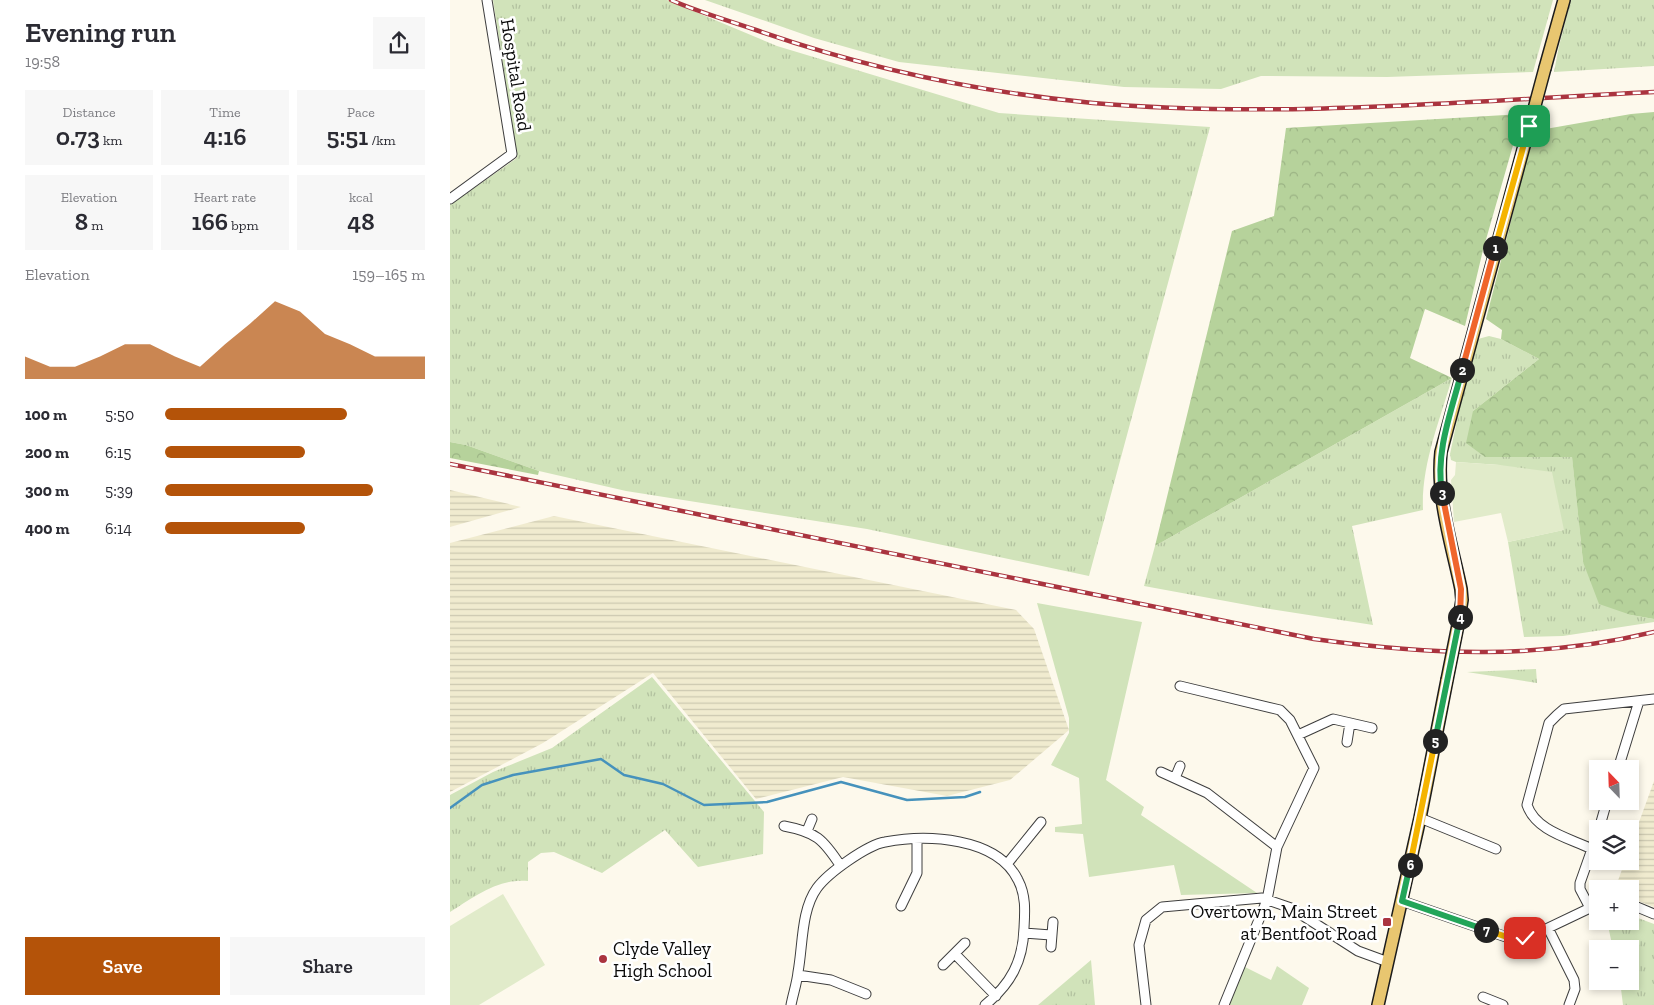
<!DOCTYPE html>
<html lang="en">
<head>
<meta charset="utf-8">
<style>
  body { margin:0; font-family:"Zilla Slab",serif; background:#f7f7f7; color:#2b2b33; height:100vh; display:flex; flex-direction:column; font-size:19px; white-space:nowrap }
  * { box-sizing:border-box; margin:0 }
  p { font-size:16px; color:#7c7c81 }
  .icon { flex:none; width:28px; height:28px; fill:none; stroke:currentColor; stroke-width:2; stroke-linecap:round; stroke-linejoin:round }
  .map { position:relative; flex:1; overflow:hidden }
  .drawer { display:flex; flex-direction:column; background:#fff; width:450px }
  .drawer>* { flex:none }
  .needle { width:32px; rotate:337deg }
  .buttons { position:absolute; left:1139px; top:760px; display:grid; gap:10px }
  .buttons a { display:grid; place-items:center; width:50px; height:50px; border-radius:0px; background:#fff; box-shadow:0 2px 8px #0003; font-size:25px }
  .pin { position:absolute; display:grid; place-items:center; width:42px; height:42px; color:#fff; margin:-21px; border-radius:10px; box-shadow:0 2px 8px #0006 }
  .km { position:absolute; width:25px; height:25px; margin:-12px; border-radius:50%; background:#222; color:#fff; font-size:14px; line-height:25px; text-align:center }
  .round { display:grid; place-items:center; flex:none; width:52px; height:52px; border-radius:0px; background:#f7f7f7 }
  .summary { display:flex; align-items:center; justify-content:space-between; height:85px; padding:0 25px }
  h1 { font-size:28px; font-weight:600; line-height:38px }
  .stats { display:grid; grid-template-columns:repeat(3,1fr); gap:8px; height:85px; padding:5px 25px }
  .stats div { display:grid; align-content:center; border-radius:0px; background:#f7f7f7; text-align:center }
  .stats b { font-size:25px; font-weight:600 }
  .stats small { font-size:14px; font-weight:400 }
  .stats p { font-size:14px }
  .chart { height:140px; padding:10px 25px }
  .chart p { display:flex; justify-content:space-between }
  .chart svg { width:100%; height:90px; margin-top:5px; fill:#b45309; opacity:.7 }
  .action { display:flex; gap:10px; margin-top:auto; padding:10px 25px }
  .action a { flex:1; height:58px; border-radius:0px; background:#b45309; color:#fff; font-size:20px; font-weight:600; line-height:58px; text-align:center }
  .action a+a { background:#f7f7f7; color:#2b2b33 }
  ul { padding:0 25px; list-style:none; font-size:16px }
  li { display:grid; grid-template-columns:80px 60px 1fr; align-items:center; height:38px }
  li i { height:12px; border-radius:6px; background:#b45309 }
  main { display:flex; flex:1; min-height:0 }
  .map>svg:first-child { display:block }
  .farmland { fill:url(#farmland-rules) }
  .grass { fill:url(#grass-tufts) }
  .forest { fill:url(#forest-crowns) }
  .park { fill:#d1e3ba }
  .pitch { fill:#e1ebca }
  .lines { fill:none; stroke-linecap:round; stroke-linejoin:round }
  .stream { stroke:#4692bc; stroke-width:2.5 }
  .minor-casing { stroke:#3e3e3e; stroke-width:11 }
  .major-casing { stroke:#1c1c1c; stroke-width:14 }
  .minor { stroke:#fff; stroke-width:9 }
  .major { stroke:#e8c670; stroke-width:11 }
  .rail-casing { stroke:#aa343f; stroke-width:4.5 }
  .rail { stroke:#fff; stroke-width:2.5; stroke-dasharray:8; stroke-linecap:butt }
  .major-bridge-casing { stroke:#1c1c1c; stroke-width:14; stroke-linecap:butt }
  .major-bridge { stroke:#e8c670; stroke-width:11 }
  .split-1-casing { stroke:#fff; stroke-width:10 }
  .split-2-casing { stroke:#fff; stroke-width:10 }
  .split-3-casing { stroke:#fff; stroke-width:10 }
  .split-4-casing { stroke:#fff; stroke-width:10 }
  .split-5-casing { stroke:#fff; stroke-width:10 }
  .split-6-casing { stroke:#fff; stroke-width:10 }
  .split-7-casing { stroke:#fff; stroke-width:10 }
  .split-8-casing { stroke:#fff; stroke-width:10 }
  .split-1 { stroke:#f5b400; stroke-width:6 }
  .split-2 { stroke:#f0652b; stroke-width:6 }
  .split-3 { stroke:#22a559; stroke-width:6 }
  .split-4 { stroke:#f0652b; stroke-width:6 }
  .split-5 { stroke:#22a559; stroke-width:6 }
  .split-6 { stroke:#f5b400; stroke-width:6 }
  .split-7 { stroke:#22a559; stroke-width:6 }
  .split-8 { stroke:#f5b400; stroke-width:6 }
  .poi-dot { fill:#aa343f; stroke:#fff; stroke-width:2 }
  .labels { text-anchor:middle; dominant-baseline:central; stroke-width:5; stroke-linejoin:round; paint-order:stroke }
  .street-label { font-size:19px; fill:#0b0b0b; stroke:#fff }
  .poi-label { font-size:19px; fill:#0b0b0b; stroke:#fff; text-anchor:end }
</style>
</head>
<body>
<main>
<section class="drawer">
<div class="summary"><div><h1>Evening run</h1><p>19:58</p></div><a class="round"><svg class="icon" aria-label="share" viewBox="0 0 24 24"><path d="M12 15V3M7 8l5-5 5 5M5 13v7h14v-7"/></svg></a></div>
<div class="stats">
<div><p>Distance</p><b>0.73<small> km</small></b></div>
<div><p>Time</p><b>4:16</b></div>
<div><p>Pace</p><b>5:51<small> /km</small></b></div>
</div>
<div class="stats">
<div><p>Elevation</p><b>8<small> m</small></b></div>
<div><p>Heart rate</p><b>166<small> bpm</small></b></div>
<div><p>kcal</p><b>48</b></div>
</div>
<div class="chart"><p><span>Elevation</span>159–165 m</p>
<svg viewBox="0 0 160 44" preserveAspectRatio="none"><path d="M0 44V33L10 38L20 38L30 33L40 27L50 27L60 33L70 38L80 27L90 17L100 6L110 11L120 22L130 27L140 33L150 33L160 33V44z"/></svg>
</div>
<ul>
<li><b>100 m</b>5:50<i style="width:70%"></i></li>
<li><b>200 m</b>6:15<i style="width:54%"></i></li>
<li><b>300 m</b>5:39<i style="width:80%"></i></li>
<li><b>400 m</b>6:14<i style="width:54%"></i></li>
</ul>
<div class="action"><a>Save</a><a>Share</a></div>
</section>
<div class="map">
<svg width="1204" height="1005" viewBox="0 0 1204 1005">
  <defs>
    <pattern id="farmland-rules" width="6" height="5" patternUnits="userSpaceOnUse" patternTransform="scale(1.25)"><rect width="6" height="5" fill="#f0ebcf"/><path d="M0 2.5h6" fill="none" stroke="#ccc8b0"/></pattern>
    <pattern id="grass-tufts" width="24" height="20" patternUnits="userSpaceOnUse" patternTransform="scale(1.25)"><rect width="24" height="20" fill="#d1e3ba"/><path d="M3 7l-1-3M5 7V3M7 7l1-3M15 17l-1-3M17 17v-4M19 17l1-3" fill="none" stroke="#b2c19f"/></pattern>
    <pattern id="forest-crowns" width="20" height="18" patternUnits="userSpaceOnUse" patternTransform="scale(1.25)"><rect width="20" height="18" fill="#b6d29b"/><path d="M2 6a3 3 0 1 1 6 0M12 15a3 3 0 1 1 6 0" fill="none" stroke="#9bb384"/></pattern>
  </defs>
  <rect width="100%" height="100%" fill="#fdf9ec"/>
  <path class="farmland" d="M0 490 71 507 0 527Z
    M104 516 566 610 584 629 619 730 560 780 497 796 393 777 306 799 203 673 93 743 0 792V543Z
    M1204 781V907L1180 898V889H1165L1175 861H1180V847Z"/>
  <path class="grass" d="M43 0H217L327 46 549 113 760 127 639 576 417 529 176 491 89 471 16 445 0 442V205L67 158Z
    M255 0H1103L1083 72 937 77 811 76 771 89 674 87 449 62 364 38Z
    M1121 0H1204V66L1104 72 1109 46Z
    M1039 336 1051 339 1089 359 1023 411 1035 457 1122 456 1133 562 1181 615 1204 619V622L1113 636 1074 637 1058 542 1113 530 1050 465 1006 462 1001 460 1000 454 1010 406 1028 339Z
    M1002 378C990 420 971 465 973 510L902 526 923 625 808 607 694 586 705 546Z
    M1086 669 1087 683 1017 672Z
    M202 677 314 812 313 854 248 867 215 830 152 873 104 852 91 853 78 862V881C48 878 24 897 0 912V795L43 772 102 748Z
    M1180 915 1204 924V1005H1173L1170 981H1180V949H1163L1157 921H1180Z
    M641 960 645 1005H588Z"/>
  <path class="forest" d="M1204 112V619L1181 615 1149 604 1133 562 1122 457H1035L1016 443 1023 411 1089 359 1051 339 1052 330 1036 319 1084 131 1181 114Z
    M1072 114 1033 250 1015 326 975 309 960 358 1002 378 705 546 782 231 824 216 836 128Z
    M0 442 16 445 89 471 88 475 0 458Z"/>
  <path class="park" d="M587 603 692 622 656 780 694 807 691 815 807 893 731 895 724 865 639 877 633 834 605 832V827L632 824 629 778 601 765 619 733V718Z
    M827 966 859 988 852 1005H777L795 967 821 980Z"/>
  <path class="pitch" d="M1006 462 1050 465 1102 472 1114 530 1058 542 1051 513 1004 522 1001 480 1005 475Z
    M53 894 95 965 29 1005H0V926Z"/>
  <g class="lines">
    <path class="stream" d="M0 808 32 785 63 775 151 759 174 775 213 784 254 805 317 802 391 782 457 800 515 797 530 792"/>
    <g class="minor-casing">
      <path id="minor" d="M0 199 62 154 37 0
        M730 686 830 710 840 720 864 768 827 847 817 900 774 1005
        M848 735 883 719 922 728
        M897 742 900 723
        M1168 769 1189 701
        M711 772 757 793 827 847
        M725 778 730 766
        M970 818 1046 849
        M334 826C366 832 373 839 390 865
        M1149 829 1157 801
        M357 831 362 819
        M1148 832 1130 883V889L1140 908 1148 904
        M1142 849C1119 838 1086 831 1077 805L1099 723 1107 715 1114 709 1204 699
        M557 864 591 822
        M952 901 1065 940 1075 939 1140 908
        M1180 904 1204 914
        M451 906 467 873V839
        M1098 928 1124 980 1125 989 1119 1005
        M574 933 601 935
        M601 947 603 922
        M505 954 546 996
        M493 965 515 943
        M348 975 381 980 416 994
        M1033 997 1053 1005
        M341 1005C343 994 347 983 348 972 353 945 351 910 367 888 378 873 417 845 435 842 477 834 547 837 568 880 576 895 575 911 574 928 573 961 561 984 535 1005
        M696 1005 689 945 696 920 712 907 812 898 841 908 908 951 938 962"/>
    </g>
    <g class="major-casing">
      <path id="major" d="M1095 68 1114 0
        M1008 625 1012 600 1011 589C1002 545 986 497 991 452L1080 124
        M928 1005 970 818 997 680"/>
    </g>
    <use href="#minor" class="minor"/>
    <use href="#major" class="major"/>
    <g class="rail-casing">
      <path id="rail" d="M221 0C248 12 277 20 306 30 415 68 528 92 643 103 829 119 1018 101 1204 92
        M0 464 864 639C980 655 1088 660 1204 632"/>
    </g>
    <use href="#rail" class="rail"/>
    <g class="major-bridge-casing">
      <path id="major-bridge" d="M1080 124 1095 68
        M997 680 1008 625"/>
    </g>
    <use href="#major-bridge" class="major-bridge"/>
  </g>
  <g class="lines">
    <g class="split-1-casing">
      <path id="split-1" d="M1045 248 1079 126"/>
    </g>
    <g class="split-2-casing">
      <path id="split-2" d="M1012 370 1045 248"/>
    </g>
    <g class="split-3-casing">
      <path id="split-3" d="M992 493C985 451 1002 410 1012 370"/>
    </g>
    <g class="split-4-casing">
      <path id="split-4" d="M992 493 1011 589 1010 617"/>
    </g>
    <g class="split-5-casing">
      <path id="split-5" d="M985 741 1010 617"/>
    </g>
    <g class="split-6-casing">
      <path id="split-6" d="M960 865 985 741"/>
    </g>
    <g class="split-7-casing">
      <path id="split-7" d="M960 865 952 901 1036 930"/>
    </g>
    <g class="split-8-casing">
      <path id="split-8" d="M1036 930 1066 940 1075 938"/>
    </g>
    <use href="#split-1" class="split-1"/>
    <use href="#split-2" class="split-2"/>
    <use href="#split-3" class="split-3"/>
    <use href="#split-4" class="split-4"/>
    <use href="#split-5" class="split-5"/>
    <use href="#split-6" class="split-6"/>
    <use href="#split-7" class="split-7"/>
    <use href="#split-8" class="split-8"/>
  </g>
  <g class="poi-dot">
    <rect x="932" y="917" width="10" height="10" rx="2.5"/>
    <circle cx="153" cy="959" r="5"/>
  </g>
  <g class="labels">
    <g class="street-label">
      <text transform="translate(66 75) rotate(81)">Hospital Road</text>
    </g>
    <g class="poi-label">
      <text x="927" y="911">Overtown, Main Street<tspan x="927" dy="22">at Bentfoot Road</tspan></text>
      <text x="163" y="948" text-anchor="start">Clyde Valley<tspan x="163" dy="22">High School</tspan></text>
    </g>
  </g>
</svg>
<div class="buttons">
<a><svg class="needle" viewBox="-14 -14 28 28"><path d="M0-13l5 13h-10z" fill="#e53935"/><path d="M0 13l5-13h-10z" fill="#7c7c81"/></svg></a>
<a><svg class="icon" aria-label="layers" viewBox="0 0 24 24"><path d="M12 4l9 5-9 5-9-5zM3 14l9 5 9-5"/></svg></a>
<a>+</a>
<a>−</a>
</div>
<div class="pin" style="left:1079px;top:126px;background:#1e9e55"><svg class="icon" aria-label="arrive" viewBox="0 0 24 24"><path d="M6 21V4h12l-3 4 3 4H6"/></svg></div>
<div class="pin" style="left:1075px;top:938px;background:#d93025"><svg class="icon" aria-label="check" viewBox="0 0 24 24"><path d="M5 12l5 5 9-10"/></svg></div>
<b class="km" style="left:1045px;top:248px">1</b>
<b class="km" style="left:1012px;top:370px">2</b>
<b class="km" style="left:992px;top:493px">3</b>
<b class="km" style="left:1010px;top:617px">4</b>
<b class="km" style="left:985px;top:741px">5</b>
<b class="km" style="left:960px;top:865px">6</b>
<b class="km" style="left:1036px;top:930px">7</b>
</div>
</main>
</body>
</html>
